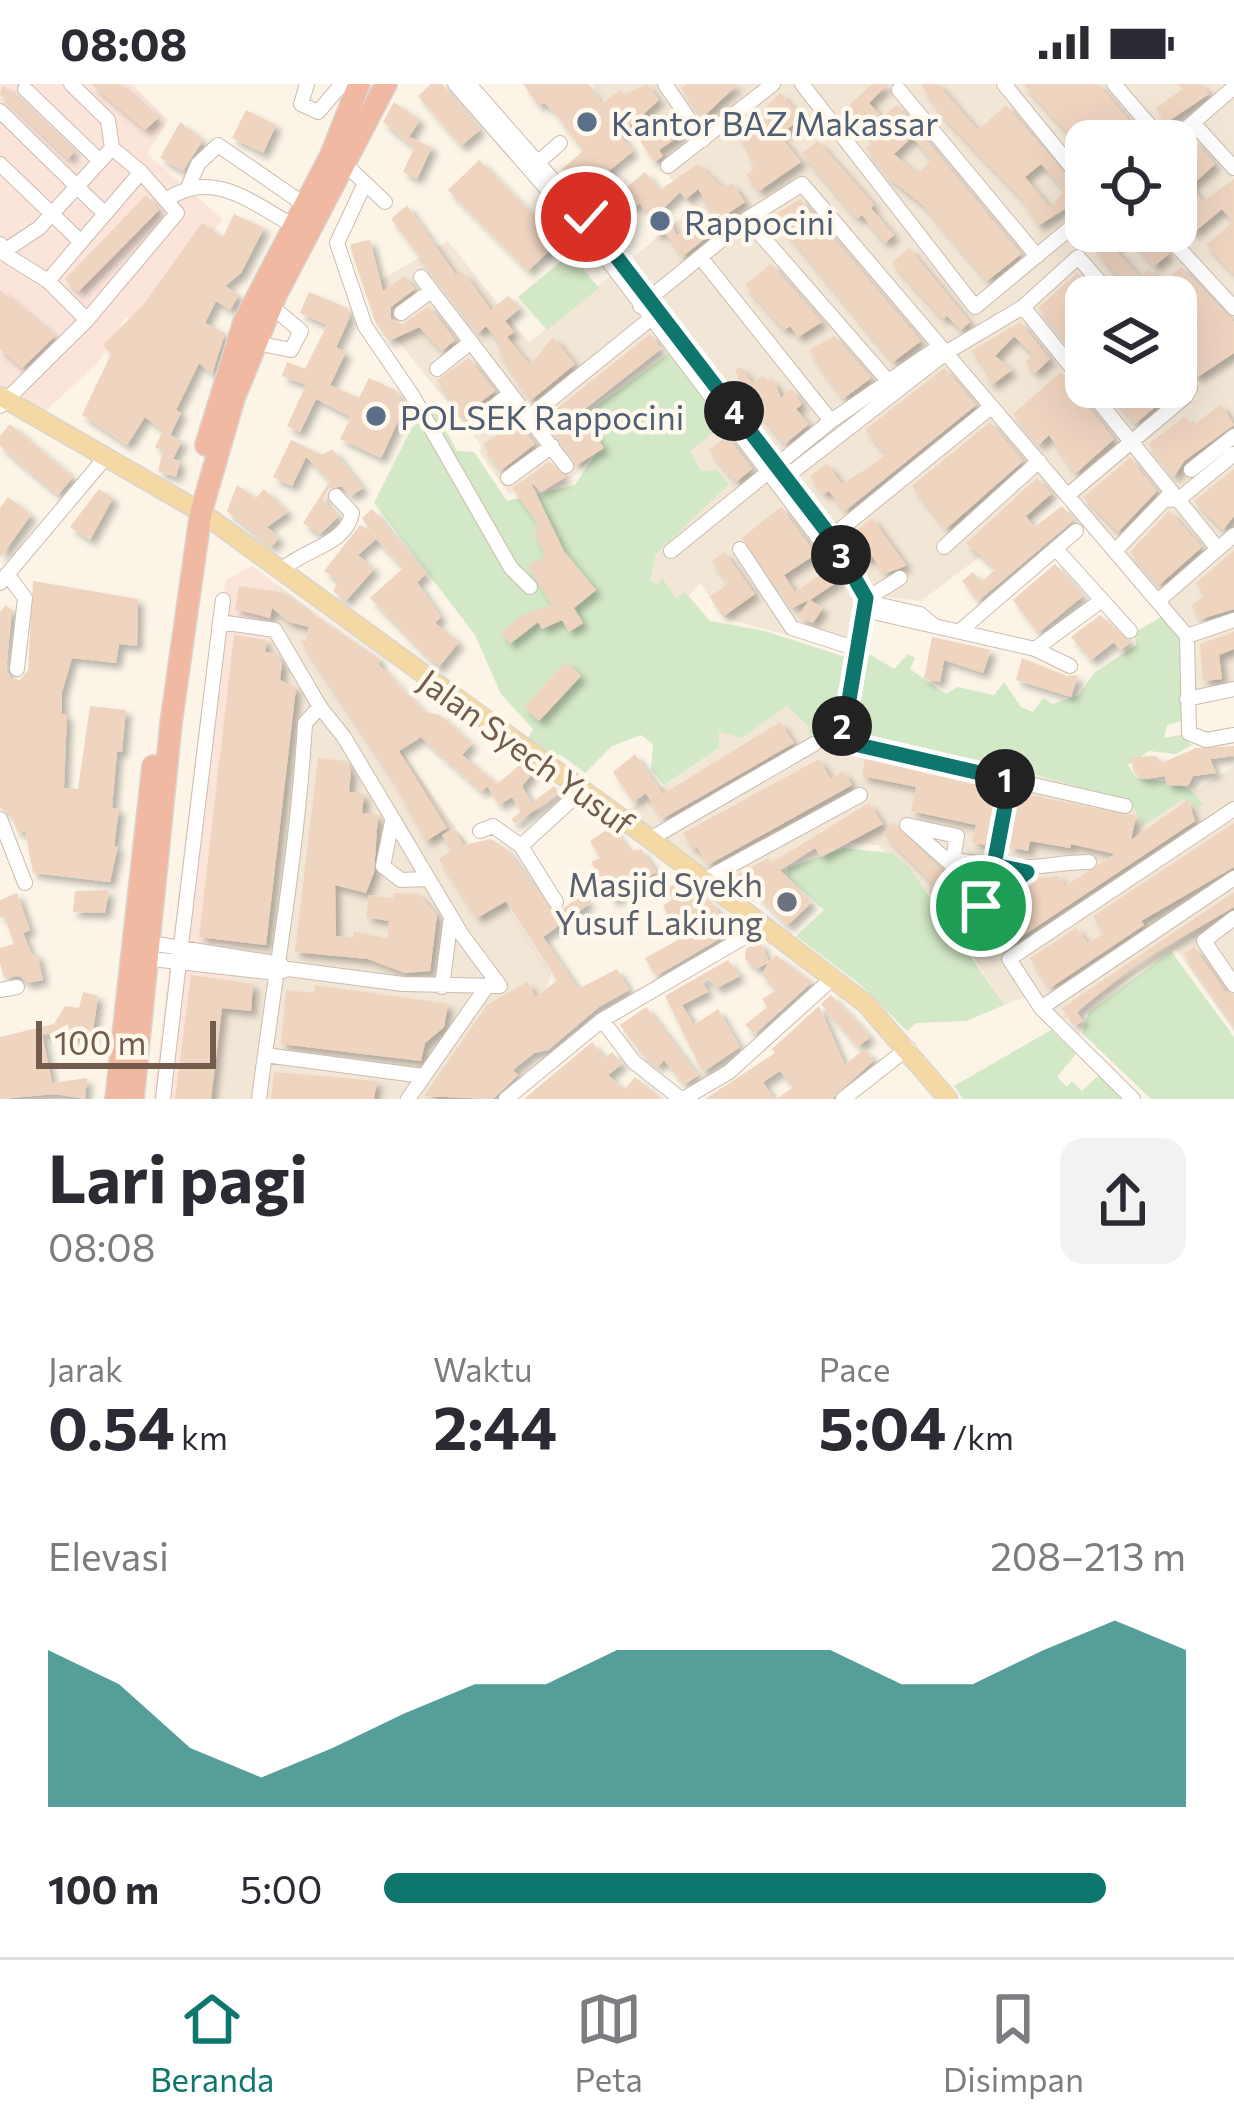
<!DOCTYPE html>
<html lang="id">
<head>
<meta charset="utf-8">
<style>
  body { margin:0; font-family:Commissioner,sans-serif; background:#f2f2f3; color:#2b2b33; height:100vh; display:flex; flex-direction:column; font-size:45px; white-space:nowrap }
  * { box-sizing:border-box; margin:0 }
  p { font-size:39px; color:#7c7c81 }
  .icon { flex:none; width:66px; height:66px; fill:none; stroke:currentColor; stroke-width:2; stroke-linecap:round; stroke-linejoin:round }
  .map { position:relative; height:1015px; overflow:hidden }
  .drawer { display:flex; flex-direction:column; background:#fff; flex:1 }
  .drawer>* { flex:none }
  .buttons { position:absolute; left:1065px; top:36px; display:grid; gap:24px }
  .buttons a { display:grid; place-items:center; width:132px; height:132px; border-radius:24px; background:#fff; box-shadow:0 12px 48px #0002; font-size:60px }
  .scale { position:absolute; left:36px; bottom:30px; width:180px; box-sizing:border-box; padding-left:12px; border:6px solid #735b4d; border-top:0; font-size:33px; line-height:42px; white-space:nowrap; color:#735b4d; -webkit-text-stroke:9px #fef8ed; paint-order:stroke }
  .pin { position:absolute; display:grid; place-items:center; width:102px; height:102px; color:#fff; margin:-51px; border:6px solid #fff; border-radius:50%; box-shadow:0 3px 12px #0007 }
  .km { position:absolute; width:60px; height:60px; margin:-30px; border-radius:50%; background:#222; color:#fff; font-size:33px; line-height:60px; text-align:center }
  .round { display:grid; place-items:center; flex:none; width:126px; height:126px; border-radius:24px; background:#f2f2f3 }
  .head { display:flex; align-items:center; justify-content:space-between; height:204px; padding:0 48px }
  h1 { font-size:66px; font-weight:700; line-height:90px }
  .figures { display:grid; grid-template-columns:repeat(3,1fr); gap:18px; height:204px; padding:12px 48px }
  .figures div { display:grid; align-content:center }
  .figures b { font-size:60px; font-weight:700 }
  .figures small { font-size:33px; font-weight:400 }
  .figures p { font-size:33px }
  .chart { height:336px; padding:24px 48px }
  .chart p { display:flex; justify-content:space-between }
  .chart svg { width:100%; height:216px; margin-top:12px; fill:#0f766e; opacity:.7 }
  ul { padding:0 48px; list-style:none; font-size:39px }
  li { display:grid; grid-template-columns:192px 144px 1fr; align-items:center; height:90px }
  li i { height:30px; border-radius:15px; background:#0f766e }
  .status { display:flex; justify-content:space-between; align-items:center; height:84px; padding:0 60px; background:#fff; direction:ltr }
  .status svg { height:33px; fill:currentColor }
  .tab-bar { display:flex; justify-content:space-around; align-items:center; height:168px; border-top:3px solid #e1e1e2; background:#fff; font-size:33px; color:#7c7c81 }
  .tab-bar a { display:grid; justify-items:center; gap:6px }
  .tab-bar .current { color:#0f766e }
  .map>svg:first-child { display:block }
  .residential { fill:#f2e6d6; fill-rule:evenodd }
  .commercial { fill:#fbe5db }
  .green { fill:#d3e8c6 }
  .building { fill:#efd4c0; fill-rule:evenodd; filter:url(#shadow) }
  .lines { fill:none; stroke-linecap:round; stroke-linejoin:round }
  .minor-casing { stroke:#ccbcae; stroke-width:16 }
  .major-casing { stroke:#dbd4d1; stroke-width:21 }
  .highway-casing { stroke:#dbd4d1; stroke-width:24 }
  .minor { stroke:#fff; stroke-width:14 }
  .major { stroke:#f5d9a4; stroke-width:18 }
  .highway { stroke:#f1b8a2; stroke-width:21 }
  .route-casing { stroke:#fff; stroke-width:24 }
  .route { stroke:#0f766e; stroke-width:15 }
  .service-dot { fill:#5c6f8a; stroke:#fef8ed; stroke-width:4.5 }
  .worship-dot { fill:#6b7280; stroke:#fef8ed; stroke-width:4.5 }
  .labels { text-anchor:middle; dominant-baseline:central; stroke-width:9; stroke-linejoin:round; paint-order:stroke }
  .service-label { font-size:33px; fill:#4e5e75; stroke:#fef8ed; text-anchor:start }
  .street-label { font-size:33px; fill:#735b4d; stroke:#fef8ed }
  .worship-label { font-size:33px; fill:#5b616d; stroke:#fef8ed; text-anchor:end }
</style>
</head>
<body>
<div class="status"><b>08:08</b><svg viewBox="0 0 49 12"><path d="M0 12V9h3v3zM5 12V6h3v6zM10 12V3h3v9zM15 12V0h3v12zM26 1h20v11H26zM47 4h2v5h-2z"/></svg></div>
<div class="map">
<svg width="1234" height="1015" viewBox="0 0 1234 1015">
  <defs>
    <filter id="shadow"><feDropShadow dx="5.5" dy="5.5" stdDeviation="3" flood-color="#0004"/></filter>
  </defs>
  <rect width="100%" height="100%" fill="#fbf4e7"/>
  <path class="residential" d="M593 0H1234V611L1187 612 1185 548 1065 409 921 517 872 511 861 565 850 568 724 534 700 499 682 519 644 498 683 370 733 334 668 255 578 328 603 362 572 394 509 410 480 369 481 361 396 254 406 243 377 198 448 157 529 259 694 123ZM1086 57H1176V147H1086ZM1086 213H1176V303H1086Z
    M275 499 313 528 308 534 460 750 551 890 544 914 494 961 458 1015H213Z
    M787 622 829 655 833 642 1116 711 1138 721 1147 738 1234 682V947L1176 865 1052 943 1028 912 1004 921 935 815 878 761 847 759 811 768 734 810 625 728 718 665 719 648 742 653Z"/>
  <path class="commercial" d="M0 0H132L168 36 147 70 223 135 143 236 126 233 96 281 42 330 0 305Z
    M252 482 275 499 213 1015H153L203 612 226 496Z"/>
  <path class="green" d="M570 170 599 204 547 246 518 213Z
    M669 269 723 341 690 367 701 387 717 386 729 400 656 470 650 496 657 501 662 494 676 514 685 508 710 537 765 547 845 573 829 655H811L808 642 787 622 742 654 719 648V664L664 701 651 686 653 660 641 651 612 662 585 689 560 670 550 676 524 662 533 645 501 610 475 551 374 419 411 345 436 318 449 325 455 337 444 343 457 367 474 368 507 417 575 401 597 368 589 328Z
    M1163 532 1182 552 1181 637 1167 641 1164 654 1181 651 1192 661 1176 670 1149 667 1128 681 1136 694C1159 698 1188 695 1203 720L1198 724 1183 715 1143 742 1131 718 1027 688 849 649 862 572 871 571 894 585 908 570 915 574 910 585 946 610 958 603 994 611 1004 598 1021 623 1033 628 1043 614 1053 620 1079 611 1094 589 1136 561 1135 548Z
    M844 764 892 769 909 783 1004 921 966 937 916 939 907 947 861 901 796 852 824 826 787 793 788 784Z
    M1171 867 1234 953V1015H1151L1082 949 1089 928Z
    M1051 946 1076 970 1057 993 1067 1003 1072 997 1082 1007 1098 992 1125 1015H963L954 1002Z"/>
  <path class="building" d="M91 0H119L158 34 145 46Z
    M431 0H442L480 46 461 62 418 12Z
    M523 0H589L602 19 620 6 624 11 647 0 659 16 620 51 633 67 604 91 615 105 593 123 562 85 583 67 555 29 544 19 539 22Z
    M687 0H738L702 34 681 4Z
    M872 0H888L869 19 882 33 897 21 1021 170 987 197 923 121 889 94 866 64 873 57 843 27ZM912 53 932 75 917 90 894 70Z
    M921 0H938L978 46 1006 21 1085 112 1070 128 1066 124 1038 142 1022 115 941 31ZM1041 80 1065 107 1050 123 1025 93Z
    M1023 0H1098L1147 57H1086V69Z
    M1177 0H1201L1209 10 1166 39 1156 24 1183 5Z
    M3 1 74 68 68 75 0 10Z
    M780 9 803 35 779 50 801 78 759 107 746 91 756 83 747 71 751 67 738 52Z
    M394 18 420 36 409 53 432 63 417 95 403 88 414 64 383 38Z
    M246 26 276 41 263 69 232 54Z
    M668 34 681 51 659 66 663 72 654 78 641 58Z
    M180 38 203 56 183 87 160 74Z
    M1193 56 1215 80 1191 102 1203 118 1234 95V190L1206 161 1233 138 1222 125 1192 150 1176 121V71Z
    M818 57 874 121 871 124 894 151 885 159 862 131 857 135 802 69Z
    M479 76 559 157 528 187 448 106Z
    M698 80 724 105 732 99 745 118 718 136 698 105 686 115 680 108 663 125 677 151 712 130 720 142 682 173 664 147 657 151 640 119 634 124 620 109 645 88 660 106Z
    M146 111 159 126 78 208 65 195Z
    M800 115 921 257 893 278 773 132Z
    M407 121 456 191 461 188 468 194 491 226 508 212 520 224 505 237 514 248 507 253 530 281 553 253 575 280 530 317 498 266 502 262 486 242 478 249 391 135Z
    M234 130 264 144 241 189 225 202 239 211 230 226 216 217 205 239 225 249 212 290 199 279 176 326 181 329 170 351 182 357 173 375 180 377 176 393 158 387 163 367 155 363 163 347 167 350 145 333 127 361 82 331 111 270 103 261 143 221 202 139 223 153Z
    M1096 147H1152L1169 170 1154 182 1127 150 1112 162 1140 193 1149 185 1162 200 1181 183 1234 238V269L1196 294 1176 271V213H1140L1104 177 1089 152Z
    M370 156 383 207 404 192 415 205 391 223V235L403 240 429 222 455 256 442 267 419 243 389 257 375 237 351 166V160Z
    M909 164 970 238 961 246 947 232 943 235 892 179Z
    M771 180 822 238 798 253 790 242 784 246 745 201Z
    M1077 189 1097 211 1086 213V280L1038 224Z
    M0 206 55 252 22 284 0 265Z
    M309 208 347 224 350 233 336 263 346 268 330 301 359 314 369 294 395 306 405 322 381 374 340 355 351 333 316 315 300 348 287 342 306 301 282 292 287 278 305 285 327 241 300 229Z
    M1020 238 1050 275 1035 289 1025 278 1033 271 1014 252 995 272 1012 286 992 301 984 288 988 286 971 267Z
    M650 250 661 265 581 328 604 364 577 381 544 335Z
    M834 252 871 294 843 315 809 266Z
    M469 274 495 307 463 332 437 296Z
    M741 283 752 299 763 292 771 299 773 294 781 314 791 305 802 320 796 325 809 340 785 360 758 328 735 286Z
    M944 284 976 321 845 427 829 407 823 410 810 392 827 380 842 400 874 380 886 370 865 346Z
    M1061 288 1114 355 1075 390 1049 351 1039 361 1013 330Z
    M1105 303H1174L1176 305 1135 340Z
    M1221 320 1234 341 1184 377 1174 393 1148 360 1185 333 1193 342Z
    M990 338 1023 377 946 445 912 402Z
    M518 339 535 360 500 387 483 360Z
    M10 340 73 393 58 411 0 362V352Z
    M727 352 752 385 736 398 709 366Z
    M291 356 322 371 332 365 363 404 351 412 341 402 328 405 323 416 339 432 320 450 303 439 330 397 306 373 292 402 273 393Z
    M1130 374 1157 407 1118 448 1083 413Z
    M549 378 566 393 541 408 530 397 564 467 596 506 574 524 583 539 569 548 562 536 542 545 538 538 510 560 501 548 524 530 552 521 528 482 545 472 535 452 537 439 512 404Z
    M1234 385V432L1223 446 1194 417Z
    M1037 394 1051 410 1026 432 1034 443 1062 422 1074 436 978 517 962 497 973 488 981 498 996 485 966 459Z
    M237 401 256 414 264 405 288 428 267 443 279 454 271 463 227 427Z
    M99 405 113 414 90 456 70 443Z
    M8 413 31 431 0 474V424Z
    M781 423 816 470 784 491 795 508 830 484 840 496 810 516 823 524 813 539 798 533 809 516 792 524 742 454Z
    M372 425 426 490 417 498 441 533 435 539 459 558 438 584 370 514 403 484 376 455 358 471 374 485 346 517 333 507 339 497 324 487 360 441 372 448 362 434Z
    M1169 427 1202 463 1159 501 1130 468Z
    M872 434 906 481 903 483 884 490 872 472 865 477 856 464 852 467 845 456Z
    M1234 466V525L1201 535 1191 522 1205 511 1196 499Z
    M724 468 755 510 724 532 710 513 729 499 712 477Z
    M1055 480 1083 512 1038 549 1013 516Z
    M33 497 138 515 137 562 119 560 116 579 72 574 62 608V630H67L64 704 78 705 90 622 126 626 122 668H117L112 724H119L114 762H118L110 798 33 789 25 747 18 749 10 730 0 724V528L6 521 12 526 6 585 11 595 20 596 28 586Z
    M239 502 281 508 381 576 378 580 425 628 440 631 472 660 462 671 497 700 522 679 533 689 522 702 532 719 554 702 559 709 515 740 511 735 521 728 512 713 499 721 487 702 482 708 421 653 399 667 447 744 426 757 392 694 300 556 306 557 309 543 289 538 272 524 270 534 235 525Z
    M1100 531 1131 558 1120 567 1114 558 1091 576 1071 553Z
    M1234 548V565L1219 571 1222 595 1203 597 1200 560Z
    M234 551 266 556 265 568 276 570 282 580 280 596 296 604 266 861 199 853Z
    M932 553 991 566 983 589 944 576 940 598 924 595Z
    M1022 574 1066 592 1078 591 1071 613 1016 596Z
    M566 578 581 592 539 637 524 623Z
    M780 638 794 659 662 735 646 709 633 718 613 688 635 670 663 710Z
    M1234 662V672L1210 675 1216 689 1193 692 1188 702 1167 701 1165 692 1144 695 1134 689 1131 673 1157 672 1159 680 1196 664Z
    M318 674 345 677 351 687 349 708 364 710 362 729 378 731 374 788 366 809 335 801 336 852 353 854 354 847 388 855 389 837 366 833 369 811 393 815V809L418 810 437 831 430 887 405 889 368 875 295 868Z
    M865 674 996 704 986 761 972 758 976 741 911 727 916 703 862 692Z
    M819 675 831 695 843 687 852 701 708 781 697 763 693 765 683 749Z
    M1018 709 1136 732 1131 756 1188 716 1195 737 1009 861 998 842 976 856 966 840 1036 794 1058 792 1065 802 1115 770 1071 760 1070 764 1030 757 1028 767 1009 763Z
    M869 719 883 740 821 773 815 764 780 786 811 819 787 842 751 804 748 809 729 796 768 774 771 779Z
    M893 738 944 789 963 816 955 821 894 761 884 749Z
    M1234 739V783L1141 837 1144 841 1050 904 1030 874 1076 844 1088 859 1104 849 1093 832Z
    M611 743 630 767 641 765 656 788 613 817 591 778 600 774 590 757Z
    M453 745 464 761 491 755 506 765 555 830 582 811 589 820 543 853 578 905 617 885 629 906 599 923 548 966 534 969 513 986 518 991 493 1015 424 1012 487 921 527 898 536 913 557 896 506 817 477 834 439 775 452 766 442 751Z
    M679 794 716 823 724 845 741 842 723 853 718 848 721 854 656 892 645 874 678 856 663 821 674 815 666 807Z
    M109 806 105 829 73 828 75 807Z
    M1234 808V823L1135 880 1077 928 1083 937 1075 942 1070 937 1062 924Z
    M17 809 30 846 23 849 32 871 37 869 43 896 27 899 20 892 4 894 0 879V864L14 860 4 832 0 834V816Z
    M760 857 769 878 776 871 812 898 755 950 745 941 767 923 762 915 777 906 762 891 768 879 756 885 745 875 746 865Z
    M1194 863 1225 907 1234 912V940L1184 870Z
    M728 876 740 892 717 904 708 894 702 898 708 908 682 921 694 941 718 925 740 963 684 1001 664 976 658 983 642 970 620 941 646 923 697 990 702 987 665 912Z
    M191 891 253 900 251 927 222 924 211 1015H175Z
    M315 901 448 920 444 943 425 959 421 977 281 960 286 906 314 909Z
    M83 908 98 912 92 955 42 949 52 999 87 994 85 1015 55 1010 0 1015V953L54 940 65 922 79 924Z
    M831 911 870 953 858 963 821 920Z
    M819 922 845 981 864 965 874 976 832 1015H777L793 1003 780 987 763 998 774 1015H705L775 969 772 965Z
    M592 958 604 975 612 968 622 980 608 991 624 1006 635 993 661 1015H524Z
    M274 988 377 997 374 1015H271Z"/>
  <g class="lines">
    <g class="minor-casing">
      <path id="minor" d="M307 0 301 20 318 28 342 0
        M455 0 600 166 832 472
        M469 0 602 152 831 453 868 518 854 564 792 544 740 465
        M665 0 703 56
        M802 0 975 223 1086 131
        M1004 0 1086 101
        M1114 0 1163 57
        M25 5 100 77
        M899 6 1037 172
        M0 27 105 130
        M1193 39 1234 84
        M1172 57 1234 3
        M112 64 141 88
        M344 79 385 118
        M0 80 81 158 141 88 177 129 87 236 0 322
        M534 82 560 59
        M668 82 773 0
        M365 99 337 159 365 242 412 311 511 484 530 503
        M189 101 198 80 218 61 305 121
        M169 114C214 85 252 119 294 142
        M747 135 889 298
        M1163 147 1234 224
        M81 158 48 197 87 236
        M0 160 6 166 39 144 112 64 108 36 71 0
        M3 169 48 197
        M701 174 831 337
        M421 193 566 382
        M640 222 747 135 802 100 1187 552 1234 536
        M1023 223 1078 173 1113 213
        M401 229 431 207
        M256 259 291 266 301 247 271 222
        M437 285 471 258
        M1087 303 1218 465
        M530 332 649 236
        M475 339 510 309
        M1191 386 1234 352
        M508 394 552 362
        M782 396 947 268 1023 223 1086 301
        M1068 411 1186 312 1190 304 1176 288
        M1167 416 1179 415 1234 370
        M831 453 991 323
        M944 463 1039 377
        M1056 465 1130 547
        M1116 466 1170 410
        M671 467 831 337 937 264
        M280 487C305 464 346 461 352 429L336 412
        M7 490 25 514 17 585
        M0 499 105 374
        M866 515 900 494
        M1158 517 1234 451
        M876 520 920 530 932 540
        M860 525 1035 565 1102 516
        M220 538 223 516
        M961 546 1076 447
        M1187 552 1189 649 1206 656 1234 651
        M854 564 842 644 850 659 1125 722
        M1035 565 1070 582
        M1187 615 1234 605
        M1009 696 994 781C1027 788 1055 778 1089 778
        M0 735 25 799
        M392 738 383 782 401 796 428 795
        M480 747 493 742 521 762 581 707
        M650 755 814 660
        M521 762 556 818
        M953 776 994 781
        M952 781 957 752 907 741 952 781 981 822
        M704 796 860 711
        M1234 834 1204 857 1234 901
        M952 836 1027 788
        M144 858 281 880
        M142 874 179 878 220 538 275 546 320 623
        M442 903 451 833
        M0 906 17 903
        M1041 924 1234 794
        M602 936 634 978 681 1015
        M265 971 423 992
        M163 1015 179 878 276 889 288 885 403 900 500 902 462 851 344 653 320 623 305 639C298 765 275 890 259 1015
        M408 1015 485 905
        M506 1015 602 936 765 841
        M683 1015 729 988 834 893
        M843 1015 908 964
        M1133 1015 1041 924 1009 875 1234 725"/>
    </g>
    <g class="major-casing">
      <path id="major" d="M0 312 201 428 650 755 866 920 948 1015"/>
    </g>
    <g class="highway-casing">
      <path id="highway" d="M206 361 244 238 331 71 359 0
        M116 1015 153 682
        M133 1015 171 639 201 428 234 314 276 211 386 0"/>
    </g>
    <use href="#minor" class="minor"/>
    <use href="#major" class="major"/>
    <use href="#highway" class="highway"/>
  </g>
  <g class="lines">
    <g class="route-casing">
      <path id="route" d="M586 133 831 453 866 514 843 652 850 659 1010 696 994 781 1027 788 981 822"/>
    </g>
    <use href="#route" class="route"/>
  </g>
  <g class="service-dot">
    <circle cx="587" cy="38" r="12"/>
    <circle cx="660" cy="137" r="12"/>
    <circle cx="376" cy="332" r="12"/>
  </g>
  <circle class="worship-dot" cx="787" cy="818" r="12"/>
  <g class="labels">
    <g class="service-label">
      <text x="611" y="38">Kantor BAZ Makassar</text>
      <text x="684" y="137">Rappocini</text>
      <text x="400" y="332">POLSEK Rappocini</text>
    </g>
    <g class="street-label">
      <text transform="translate(527 667) rotate(36)">Jalan Syech Yusuf</text>
    </g>
    <g class="worship-label">
      <text x="763" y="799">Masjid Syekh<tspan x="763" dy="38">Yusuf Lakiung</tspan></text>
    </g>
  </g>
</svg>
<div class="buttons">
<a><svg class="icon" aria-label="locate" viewBox="0 0 24 24"><circle cx="12" cy="12" r="6"/><path d="M12 2v4M12 18v4M2 12h4M18 12h4"/></svg></a>
<a><svg class="icon" aria-label="layers" viewBox="0 0 24 24"><path d="M12 4l9 5-9 5-9-5zM3 14l9 5 9-5"/></svg></a>
</div>
<div class="scale">100 m</div>
<div class="pin" style="left:981px;top:822px;background:#1e9e55"><svg class="icon" aria-label="arrive" viewBox="0 0 24 24"><path d="M6 21V4h12l-3 4 3 4H6"/></svg></div>
<div class="pin" style="left:586px;top:133px;background:#d93025"><svg class="icon" aria-label="check" viewBox="0 0 24 24"><path d="M5 12l5 5 9-10"/></svg></div>
<b class="km" style="left:1005px;top:695px">1</b>
<b class="km" style="left:842px;top:642px">2</b>
<b class="km" style="left:841px;top:471px">3</b>
<b class="km" style="left:734px;top:327px">4</b>
</div>
<section class="drawer">
<div class="head"><div><h1>Lari pagi</h1><p>08:08</p></div><a class="round"><svg class="icon" aria-label="share" viewBox="0 0 24 24"><path d="M12 15V3M7 8l5-5 5 5M5 13v7h14v-7"/></svg></a></div>
<div class="figures">
<div><p>Jarak</p><b>0.54<small> km</small></b></div>
<div><p>Waktu</p><b>2:44</b></div>
<div><p>Pace</p><b>5:04<small> /km</small></b></div>
</div>
<div class="chart"><p><span>Elevasi</span>208–213 m</p>
<svg viewBox="0 0 160 44" preserveAspectRatio="none"><path d="M0 44V12L10 19L20 32L30 38L40 32L50 25L60 19L70 19L80 12L90 12L100 12L110 12L120 19L130 19L140 12L150 6L160 12V44z"/></svg>
</div>
<ul>
<li><b>100 m</b>5:00<i style="width:90%"></i></li>
</ul>
</section>
<nav class="tab-bar">
<a class="current"><svg class="icon" aria-label="home" viewBox="0 0 24 24"><path d="M3 11l9-7 9 7M6 9v11h12V9"/></svg>Beranda</a>
<a><svg class="icon" aria-label="map" viewBox="0 0 24 24"><path d="M3 6l6-2 6 2 6-2v14l-6 2-6-2-6 2zM9 4v14M15 6v14"/></svg>Peta</a>
<a><svg class="icon" aria-label="saved" viewBox="0 0 24 24"><path d="M7 4h10v16l-5-4-5 4z"/></svg>Disimpan</a>
</nav>
</body>
</html>
